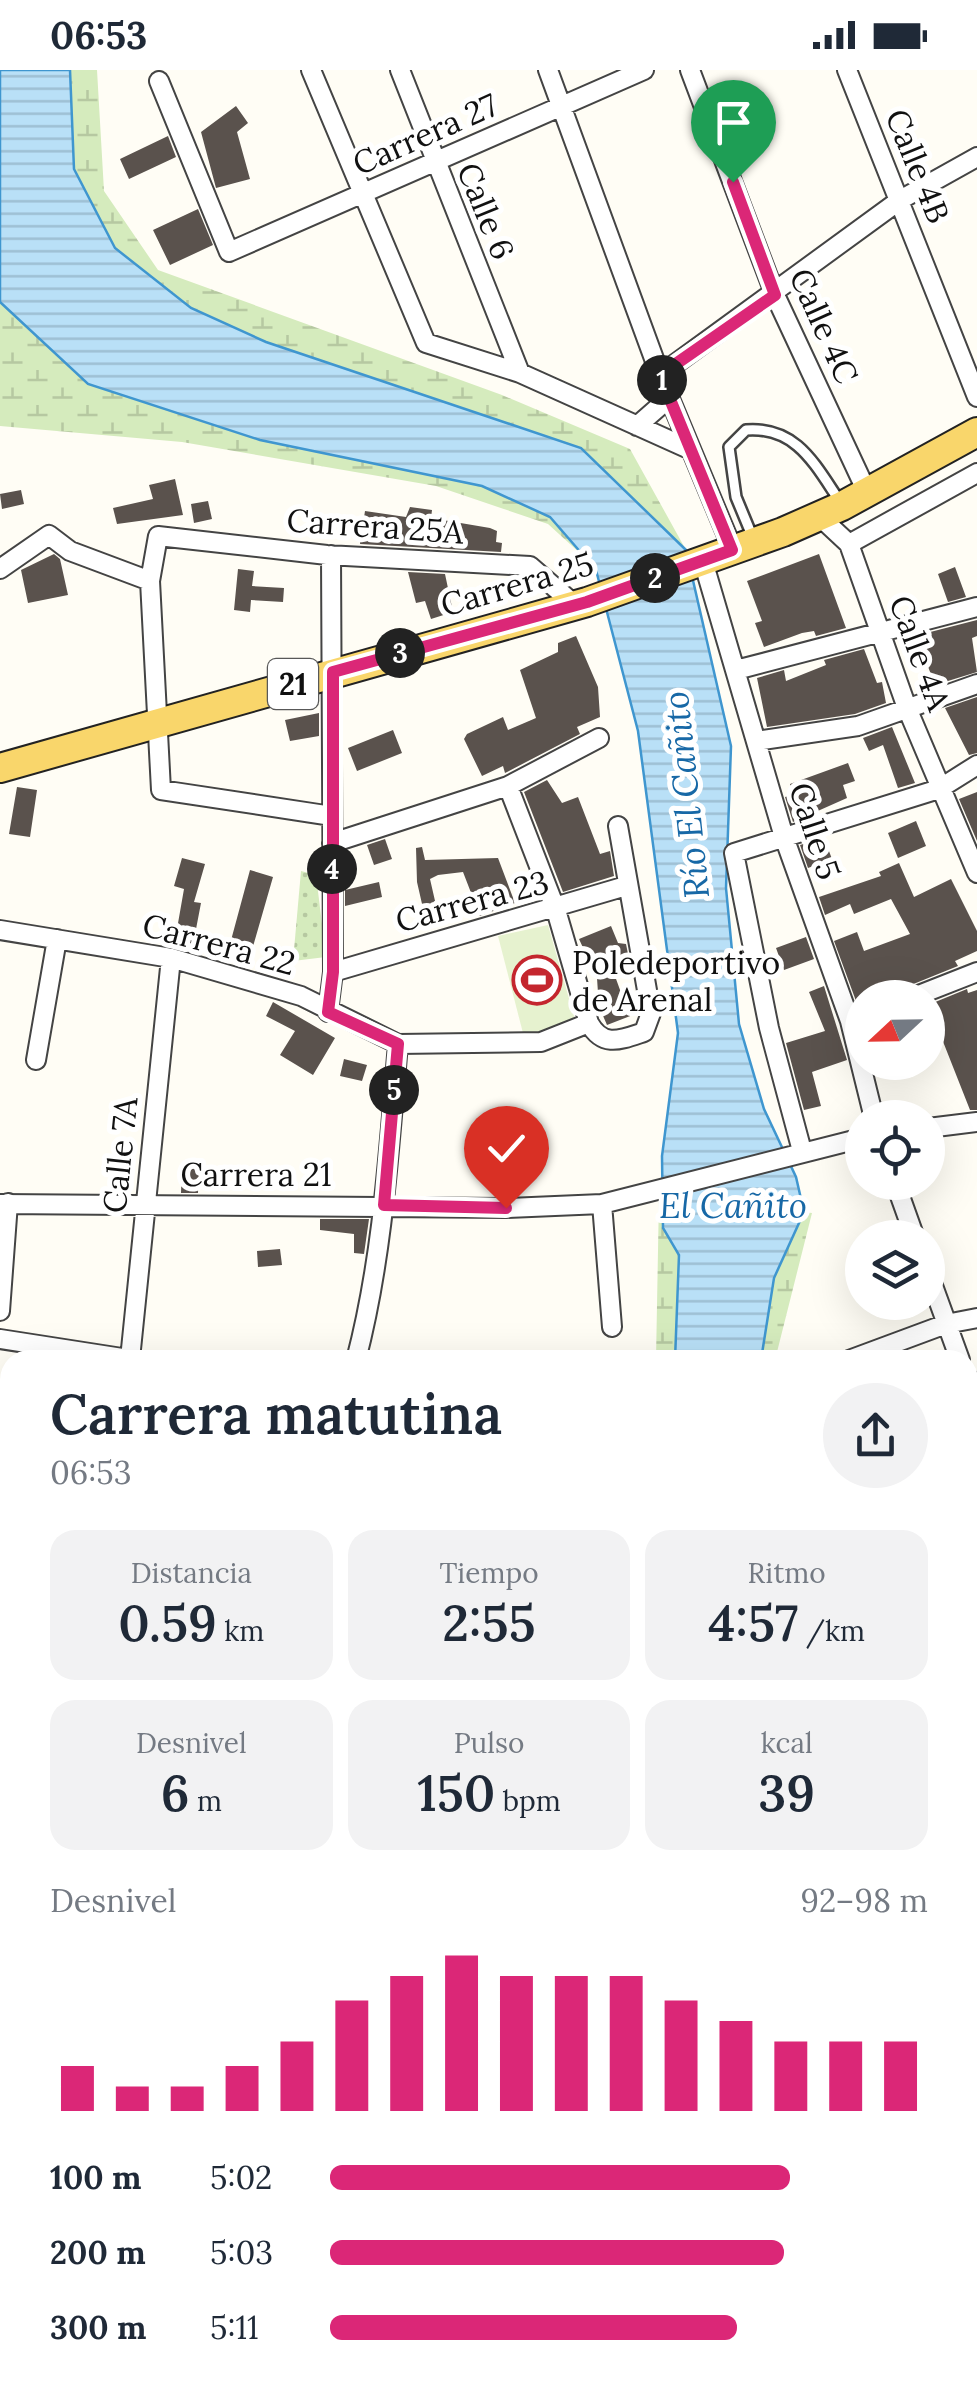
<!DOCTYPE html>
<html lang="es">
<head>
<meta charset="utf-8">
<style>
  body { margin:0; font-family:Lora,serif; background:#f2f2f3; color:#1f2937; height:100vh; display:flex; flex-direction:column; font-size:38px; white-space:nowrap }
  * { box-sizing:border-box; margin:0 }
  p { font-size:32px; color:#747a83 }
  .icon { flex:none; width:55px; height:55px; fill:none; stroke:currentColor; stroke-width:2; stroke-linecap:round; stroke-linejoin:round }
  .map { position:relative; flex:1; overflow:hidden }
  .drawer { position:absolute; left:0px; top:1280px; width:978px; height:1035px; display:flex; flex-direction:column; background:#fff; border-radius:30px 30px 0 0; box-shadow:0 10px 40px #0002 }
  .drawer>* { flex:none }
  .needle { width:65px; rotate:248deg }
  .controls { position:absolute; left:845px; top:910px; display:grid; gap:20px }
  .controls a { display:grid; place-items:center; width:100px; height:100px; border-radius:50%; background:#fff; box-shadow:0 10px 40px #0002; font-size:50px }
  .pin { position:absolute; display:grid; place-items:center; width:85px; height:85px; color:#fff; margin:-102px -42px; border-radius:50% 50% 50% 0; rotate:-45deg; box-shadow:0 0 10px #0007 }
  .pin .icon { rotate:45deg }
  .km { position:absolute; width:50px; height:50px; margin:-25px; border-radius:50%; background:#222; color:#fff; font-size:28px; line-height:50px; text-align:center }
  .round { display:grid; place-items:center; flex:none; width:105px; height:105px; border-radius:52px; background:#f2f2f3 }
  .head { display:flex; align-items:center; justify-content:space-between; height:170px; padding:0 50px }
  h1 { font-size:55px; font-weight:600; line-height:75px }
  .stats { display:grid; grid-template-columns:repeat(3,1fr); gap:15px; height:170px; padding:10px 50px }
  .stats div { display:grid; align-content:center; border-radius:25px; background:#f2f2f3; text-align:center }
  .stats b { font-size:50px; font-weight:600 }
  .stats small { font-size:28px; font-weight:400 }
  .stats p { font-size:28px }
  .chart { height:280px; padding:20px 50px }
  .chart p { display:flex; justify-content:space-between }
  .chart svg { width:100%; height:180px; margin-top:10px; stroke:#db2777; stroke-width:6 }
  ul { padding:0 50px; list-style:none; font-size:32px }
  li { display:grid; grid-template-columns:160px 120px 1fr; align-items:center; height:75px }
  li i { height:25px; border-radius:12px; background:#db2777 }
  .status { display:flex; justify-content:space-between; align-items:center; height:70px; padding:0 50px; background:#fff; direction:ltr }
  .status svg { height:28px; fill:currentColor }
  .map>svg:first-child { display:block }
  .wetland { fill:url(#wetland-marsh) }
  .park { fill:url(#park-dots) }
  .pitch { fill:#e6f2cf }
  .water { fill:url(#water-rules); stroke:#3f96cf; stroke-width:2.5 }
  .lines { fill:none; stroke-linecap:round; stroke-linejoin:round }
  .stream { stroke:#3f96cf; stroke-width:5 }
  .building { fill:#5a524d }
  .lane-casing { stroke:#444; stroke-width:14 }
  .street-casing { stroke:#444; stroke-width:22 }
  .primary-casing { stroke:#222; stroke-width:32 }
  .lane { stroke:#fff; stroke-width:9 }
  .street { stroke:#fff; stroke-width:18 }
  .primary { stroke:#f9d66b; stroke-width:28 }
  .route-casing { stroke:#fff; stroke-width:20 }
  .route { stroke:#db2777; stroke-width:12 }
  .labels { text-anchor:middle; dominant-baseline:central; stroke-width:10; stroke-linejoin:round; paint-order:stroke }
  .shield { fill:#fff; stroke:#585858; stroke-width:2.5 }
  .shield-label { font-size:30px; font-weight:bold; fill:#111 }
  .street-label { font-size:32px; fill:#111; stroke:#fff }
  .poi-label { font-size:32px; fill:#111; stroke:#fff; text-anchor:start }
  .water-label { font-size:35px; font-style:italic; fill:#1768a6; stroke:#fff }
</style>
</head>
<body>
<div class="status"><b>06:53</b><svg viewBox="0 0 49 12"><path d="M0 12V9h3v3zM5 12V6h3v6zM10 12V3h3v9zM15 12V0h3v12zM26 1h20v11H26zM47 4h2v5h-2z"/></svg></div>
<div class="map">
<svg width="977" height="2315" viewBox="0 0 977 2315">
  <defs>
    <pattern id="wetland-marsh" width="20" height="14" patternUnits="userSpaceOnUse" patternTransform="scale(2.5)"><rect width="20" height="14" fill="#d5ebbd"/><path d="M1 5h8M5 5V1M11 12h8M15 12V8" fill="none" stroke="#b6c8a1"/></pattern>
    <pattern id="park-dots" width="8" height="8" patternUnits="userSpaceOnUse" patternTransform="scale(2.5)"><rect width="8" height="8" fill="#d5ebbd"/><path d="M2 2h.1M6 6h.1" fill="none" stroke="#b6c8a1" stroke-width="1.8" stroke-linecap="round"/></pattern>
    <pattern id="water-rules" width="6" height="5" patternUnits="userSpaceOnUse" patternTransform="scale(2.5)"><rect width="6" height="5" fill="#b9e0f7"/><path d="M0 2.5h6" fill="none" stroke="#9ebfd3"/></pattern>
  </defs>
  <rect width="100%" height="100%" fill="#fffdf5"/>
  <path class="wetland" d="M0 0H97L104 121 158 200 502 325 630 379 686 480 604 505 548 454 436 416 182 372 0 356Z
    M659 1126 812 1143 775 1290H656Z
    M0 1700H10V1810L5 1811 0 1788Z
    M10 1878V2044L0 2033V1879Z
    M166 2305H888L883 2307 888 2315H174Z"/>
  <path class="park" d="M301 801 316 805 326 887 293 891Z"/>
  <path class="pitch" d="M548 855 576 953 524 967 498 866Z"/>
  <path class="water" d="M0 0H70L74 99 115 178 191 238 266 272 581 378 686 480 731 676 726 818 739 954 764 1039 796 1107 804 1142 774 1208 761 1290H675L679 1185 663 1158 662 1086 678 963 638 661 596 500 550 447 482 416 260 370 88 314 0 232Z
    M747 2305H845L847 2315H749Z"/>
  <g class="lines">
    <path class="stream" d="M0 1897 10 1900"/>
  </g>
  <path class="building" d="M236 36 248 53 237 62 250 109 216 118 201 62Z
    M168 66 176 87 129 109 120 89Z
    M198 139 213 175 170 195 153 160Z
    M175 409 183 445 117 454 113 438 153 429 149 415Z
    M21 420 24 434 2 439 0 424Z
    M208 431 212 449 194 453 191 434Z
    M410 437 432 440 431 448 490 458 497 461 496 472 502 473 501 482 360 474 365 441 406 447Z
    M54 484 60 489 68 525 28 533 21 500Z
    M819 484 846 558 816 566 814 561 802 563 764 577 755 553 762 551 747 511Z
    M955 497 966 527 948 532 938 504Z
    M238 499 254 501 252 516 284 518 283 532 251 530 250 542 234 540Z
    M408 502 445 504 453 542 431 549 425 531 416 533Z
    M977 550V566L972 568 977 602 935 615 924 586 911 591 903 569Z
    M576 566 598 617 600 647 577 657 580 664 505 703 503 696 482 706 464 669 467 664 503 647 508 660 536 648 520 600 558 582V573Z
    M864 579 877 613 882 612 886 633 855 644 767 657 757 608 784 600 786 611 826 595 824 590Z
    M977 627V683L969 685 945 638Z
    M319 643V666L290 671 285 650Z
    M892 657 915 713 898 718 883 675 869 681 863 668Z
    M393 660 402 683 357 701 348 678Z
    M848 693 855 711 843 715 847 728 793 752 785 727 793 725 790 714Z
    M547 710 562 733 578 727 600 784 610 781 614 806 563 822 524 722Z
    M17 717 37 720 30 767 9 764Z
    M977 722V771L959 729Z
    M916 751 926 776 898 788 888 763Z
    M824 768 832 789 808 798 800 775Z
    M385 769 392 789 374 795 367 775Z
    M422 777 425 790 498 788 515 833 480 846 463 802 438 805 430 809 438 844 425 847 417 812 416 778Z
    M182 788 205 794 194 832 201 833 192 880 174 876 184 819 174 816Z
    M899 793 914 827 951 809 977 861V881L955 891 958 896 906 917 899 928 856 931 834 871 857 862 864 881 910 864 891 829 854 844 850 834 825 845 819 827 881 806 879 802Z
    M250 800 273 807 252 880 230 874Z
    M379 812 382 827 345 836V820Z
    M611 856 618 873 626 874 629 889 611 895 624 931 633 930 638 943 607 955 594 925 598 923 597 908 579 869Z
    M806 867 814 889 784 900 776 878Z
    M824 916 847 990 812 1002 821 1036 804 1040 786 973 825 961 809 922Z
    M967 919 968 923 977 920V1040H970L942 969 928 974V935Z
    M273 932 335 968 313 1005 280 985 295 961 266 946Z
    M344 989 367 995 362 1011 340 1006Z
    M182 1093H199L198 1123H181Z
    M320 1149H369L364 1184 354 1183V1164L320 1160Z
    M280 1179 282 1195 258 1197 257 1181Z"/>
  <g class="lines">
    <g class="lane-casing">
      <path id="lane" d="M753 468 736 427 729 377 746 360C797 356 815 395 841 433"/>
    </g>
    <g class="street-casing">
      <path id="street" d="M311 0 426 273 520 303 689 379
        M400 0 520 303
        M548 0 660 305 733 480
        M690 0 775 225 867 422
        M847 0 977 327
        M159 11 229 182 644 0
        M660 305 900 130 977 87
        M637 356 669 328
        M819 446 849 474 907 638 977 803
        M849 474 977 403
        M703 491 784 767 850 951 874 1048
        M0 499 49 465 70 481 150 511
        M736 600 977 537
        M756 671 858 656 977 614
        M508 716 556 840 589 953C603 978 620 970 644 962L651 943 618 756
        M332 746 161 720 150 511 158 466 327 485 530 496 575 535
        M332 773 508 716 599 668
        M0 860 171 888 301 926 398 974 541 972 589 953
        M333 902 626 816
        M911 928 977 902
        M328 942 333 902 331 485
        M36 990 57 869
        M928 1058 977 1052
        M802 1081 769 958 734 783 939 719 977 695
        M895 1112 915 1168
        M0 1134 506 1138 602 1134 862 1068
        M602 1134 612 1257
        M928 1202 960 1290
        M0 1241 8 1133
        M0 1269 135 1290
        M130 1289 171 888
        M356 1290C383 1187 389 1079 398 974
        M849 1290 946 1254 977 1248
        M968 1308 977 1333
        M968 1388 977 1385
        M0 1450 10 1451
        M968 1520 977 1542
        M0 1695 10 1694
        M968 1707 977 1718
        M968 1798 977 1795
        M968 1903 977 1900
        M968 2005H977
        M968 2086 977 2091
        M0 2289 10 2282"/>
    </g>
    <g class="primary-casing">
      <path id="primary" d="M0 698 587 532 783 462 842 436 977 362"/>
    </g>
    <use href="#lane" class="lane"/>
    <use href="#street" class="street"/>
    <use href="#primary" class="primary"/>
  </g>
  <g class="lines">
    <g class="route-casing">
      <path id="route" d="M506 1138 384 1135 398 974 328 942 333 902V602L587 532 732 480 660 305 775 225 733 112"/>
    </g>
    <use href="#route" class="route"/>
  </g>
  <defs>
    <g id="stadium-ring" transform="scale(2.5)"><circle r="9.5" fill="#fff" stroke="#c4262e" stroke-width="1.5"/><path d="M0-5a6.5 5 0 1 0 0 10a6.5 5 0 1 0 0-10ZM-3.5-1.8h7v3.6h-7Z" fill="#c4262e"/></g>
  </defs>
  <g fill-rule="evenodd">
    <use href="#stadium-ring" x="537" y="910"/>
  </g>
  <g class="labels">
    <rect class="shield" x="268" y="589" width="50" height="50" rx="8"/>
    <g class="shield-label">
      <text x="293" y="614">21</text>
    </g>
    <g class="street-label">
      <text transform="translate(425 64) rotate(-24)">Carrera 27</text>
      <text transform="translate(918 96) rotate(68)">Calle 4B</text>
      <text transform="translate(486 141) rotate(68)">Calle 6</text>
      <text transform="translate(824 256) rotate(66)">Calle 4C</text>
      <text transform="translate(375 456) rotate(4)">Carrera 25A</text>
      <text transform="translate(517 514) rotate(-16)">Carrera 25</text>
      <text transform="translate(920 583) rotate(70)">Calle 4A</text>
      <text transform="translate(815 761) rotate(72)">Calle 5</text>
      <text transform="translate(472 831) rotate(-15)">Carrera 23</text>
      <text transform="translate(219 874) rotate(15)">Carrera 22</text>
      <text transform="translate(120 1085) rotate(-84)">Calle 7A</text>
      <text x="256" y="1104">Carrera 21</text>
    </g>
    <g class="poi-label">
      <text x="572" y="892">Poledeportivo<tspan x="572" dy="37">de Arenal</tspan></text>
    </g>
    <g class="water-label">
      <text transform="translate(686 725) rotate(-96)">Río El Cañito</text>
      <text x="733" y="1135">El Cañito</text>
    </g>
  </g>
</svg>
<div class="controls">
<a><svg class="needle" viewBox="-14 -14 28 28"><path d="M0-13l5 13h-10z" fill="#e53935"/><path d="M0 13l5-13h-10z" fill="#747a83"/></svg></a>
<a><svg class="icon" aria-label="locate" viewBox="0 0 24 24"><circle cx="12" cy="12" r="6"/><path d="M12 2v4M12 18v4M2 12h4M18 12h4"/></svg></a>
<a><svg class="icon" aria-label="layers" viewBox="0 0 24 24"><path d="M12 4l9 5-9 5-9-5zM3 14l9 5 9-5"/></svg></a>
</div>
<div class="pin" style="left:733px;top:112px;background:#1e9e55"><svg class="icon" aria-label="arrive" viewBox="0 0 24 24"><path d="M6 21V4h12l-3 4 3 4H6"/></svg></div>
<div class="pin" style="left:506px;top:1138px;background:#d93025"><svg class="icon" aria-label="check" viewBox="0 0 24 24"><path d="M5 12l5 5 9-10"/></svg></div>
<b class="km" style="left:662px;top:310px">1</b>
<b class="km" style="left:655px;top:508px">2</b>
<b class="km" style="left:400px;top:583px">3</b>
<b class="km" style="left:332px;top:799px">4</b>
<b class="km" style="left:394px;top:1020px">5</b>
<section class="drawer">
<div class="head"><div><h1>Carrera matutina</h1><p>06:53</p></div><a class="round"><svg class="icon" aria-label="share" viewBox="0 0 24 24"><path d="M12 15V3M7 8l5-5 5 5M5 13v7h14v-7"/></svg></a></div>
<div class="stats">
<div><p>Distancia</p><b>0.59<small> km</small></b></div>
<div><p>Tiempo</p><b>2:55</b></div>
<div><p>Ritmo</p><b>4:57<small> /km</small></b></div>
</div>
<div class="stats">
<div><p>Desnivel</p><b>6<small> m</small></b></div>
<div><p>Pulso</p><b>150<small> bpm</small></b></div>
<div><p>kcal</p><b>39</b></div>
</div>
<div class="chart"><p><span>Desnivel</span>92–98 m</p>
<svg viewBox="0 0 160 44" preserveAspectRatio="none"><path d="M5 44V33M15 44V38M25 44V38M35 44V33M45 44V27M55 44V17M65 44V11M75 44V6M85 44V11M95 44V11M105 44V11M115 44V17M125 44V22M135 44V27M145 44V27M155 44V27"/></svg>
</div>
<ul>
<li><b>100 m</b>5:02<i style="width:77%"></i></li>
<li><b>200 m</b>5:03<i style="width:76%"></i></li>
<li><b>300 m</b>5:11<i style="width:68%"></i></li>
</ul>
</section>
</div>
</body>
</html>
